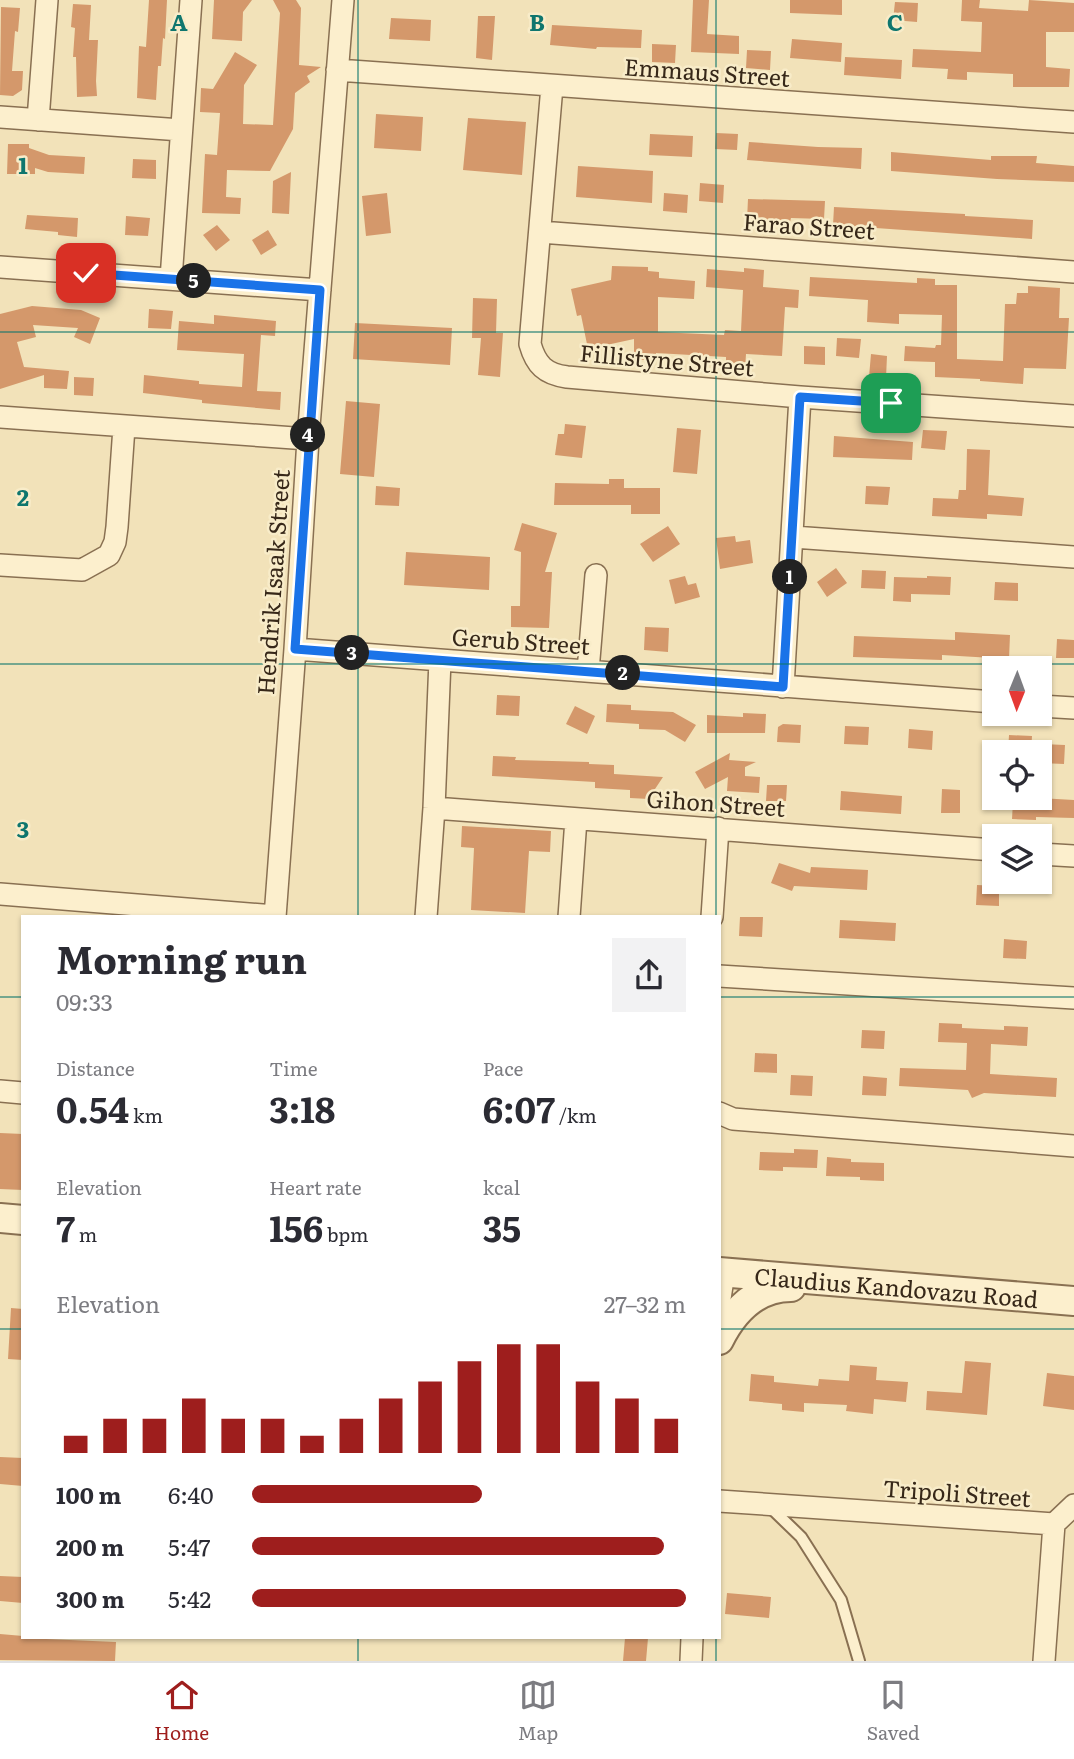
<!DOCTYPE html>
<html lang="en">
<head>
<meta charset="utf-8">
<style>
  body { margin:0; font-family:Literata,serif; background:#f2f2f3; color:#2b2b33; height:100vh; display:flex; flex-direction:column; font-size:26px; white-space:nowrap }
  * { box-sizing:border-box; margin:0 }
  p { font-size:23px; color:#7c7c81 }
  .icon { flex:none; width:38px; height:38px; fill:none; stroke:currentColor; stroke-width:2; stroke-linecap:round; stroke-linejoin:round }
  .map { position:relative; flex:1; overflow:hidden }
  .panel { position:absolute; left:21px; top:915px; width:700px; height:724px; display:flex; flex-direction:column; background:#fff; border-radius:0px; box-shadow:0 2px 5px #0004 }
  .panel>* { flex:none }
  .needle { width:46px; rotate:181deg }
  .controls { position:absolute; left:982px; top:656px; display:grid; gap:14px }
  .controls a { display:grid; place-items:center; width:70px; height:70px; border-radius:0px; background:#fff; box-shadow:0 2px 5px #0004; font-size:35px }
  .pin { position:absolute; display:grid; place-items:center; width:60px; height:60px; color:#fff; margin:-30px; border-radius:14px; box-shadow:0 4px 10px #0006 }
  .km { position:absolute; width:35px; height:35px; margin:-18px; border-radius:50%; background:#222; color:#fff; font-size:19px; line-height:35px; text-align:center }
  .round { display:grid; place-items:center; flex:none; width:74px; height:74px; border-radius:0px; background:#f2f2f3 }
  .headline { display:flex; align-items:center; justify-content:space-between; height:119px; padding:0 35px }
  h1 { font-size:38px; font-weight:700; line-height:52px }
  .stats { display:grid; grid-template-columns:repeat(3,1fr); gap:10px; height:119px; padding:7px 35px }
  .stats div { display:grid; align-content:center }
  .stats b { font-size:35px; font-weight:700 }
  .stats small { font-size:19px; font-weight:400 }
  .stats p { font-size:19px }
  .chart { height:196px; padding:14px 35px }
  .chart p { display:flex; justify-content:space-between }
  .chart svg { width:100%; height:126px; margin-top:7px; stroke:#9e1e1d; stroke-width:6 }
  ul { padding:0 35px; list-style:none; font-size:23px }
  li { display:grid; grid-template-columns:112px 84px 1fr; align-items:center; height:52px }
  li i { height:18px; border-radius:9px; background:#9e1e1d }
  .tabs { display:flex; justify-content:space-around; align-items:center; height:98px; border-top:2px solid #e1e1e2; background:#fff; font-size:19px; color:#7c7c81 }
  .tabs a { display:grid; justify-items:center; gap:4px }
  .tabs .on { color:#9e1e1d }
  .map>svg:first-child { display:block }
  .building { fill:#d4986b }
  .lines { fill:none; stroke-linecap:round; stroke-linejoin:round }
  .service-casing { stroke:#897052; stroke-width:14 }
  .minor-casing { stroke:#897052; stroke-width:24 }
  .tertiary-casing { stroke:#897052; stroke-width:32 }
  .service { stroke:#fcefcd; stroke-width:10 }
  .minor { stroke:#fcefcd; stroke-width:21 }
  .tertiary { stroke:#fcefcd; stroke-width:28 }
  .route-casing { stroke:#fff; stroke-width:14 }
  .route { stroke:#1a73e8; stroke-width:9 }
  .grid { fill:none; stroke:#0f766e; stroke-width:2; stroke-opacity:0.55 }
  .labels { text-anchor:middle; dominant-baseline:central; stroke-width:5; stroke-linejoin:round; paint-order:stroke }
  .street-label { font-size:23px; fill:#372819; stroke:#f8ecc9 }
  .grid-label { font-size:23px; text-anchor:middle; font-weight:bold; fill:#0f766e; stroke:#f8ecc9; stroke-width:5; stroke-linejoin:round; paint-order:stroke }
</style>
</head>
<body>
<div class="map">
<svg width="1074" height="1661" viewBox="0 0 1074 1661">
  <rect width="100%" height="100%" fill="#f2e2b9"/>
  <path class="building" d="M149 0H167L165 39 163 38 161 66H158L156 100 137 98 139 46 146 47Z
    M214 0H252L243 12 242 41 212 39Z
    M273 0H296L301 8 299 65 321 67 307 76 310 82 295 93 293 129 270 171 227 170 226 197 241 198 240 214 202 213 205 154 217 155 220 113 200 112 201 88 213 89 235 52 257 65 244 85 243 124 273 125 280 13Z
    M693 0H709L707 34 739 36V54L691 52Z
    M790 0H842V15L790 13Z
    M962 0H980L979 8 1028 11 1029 0 1074 3V32H1046V67L1070 69 1069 87H1013V74L967 72V80L947 79 948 69 912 67 913 49 981 52 982 22 961 21Z
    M895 2 918 3 917 22 893 20Z
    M73 4 91 5 89 40H98L96 81 97 96 77 97 76 57H73L75 28 71 27Z
    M1 7 20 8 18 32 15 31 12 71H23L22 90 13 96 0 95Z
    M478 16H495L492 60 476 58Z
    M391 18 431 20 430 41 389 39Z
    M552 25 642 30 641 48 597 47 596 49 550 45Z
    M792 39 842 43 841 62 790 58Z
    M652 44 676 45 675 63 652 62Z
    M747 50 771 51 770 70 746 68Z
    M845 57 902 60 901 79 844 75Z
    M376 114 423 117 421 151 374 148Z
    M468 118 526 122 522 175 463 170Z
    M716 133 738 134 737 150 715 149Z
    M650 134 693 136 692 157 649 155Z
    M749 142 818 147 862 148 861 169 747 160Z
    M8 144H29V148L49 155 85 157 84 174 48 172 35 168V174H7Z
    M891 152 991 160V156H1037L1036 163 1074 166V182L997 179 891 171Z
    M133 159 156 160V179L132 178Z
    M578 166 653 171 652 203 576 197Z
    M291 172 289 214 272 213 273 181Z
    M700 183 724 185 723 203 699 201Z
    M387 193 391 233 366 236 362 196Z
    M664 193 688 195 687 213 663 211Z
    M748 199 825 201 824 219 791 218 790 222 747 220Z
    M834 207 965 214V216L1033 220 1032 239 833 225Z
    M27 215 78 218 77 237 58 235V232L25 229Z
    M126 216 150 218 148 236 125 235Z
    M217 225 230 240 216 251 203 235Z
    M268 230 277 245 261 255 252 240Z
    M612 266 648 267V271L659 272V278L695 281 694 299 658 297V332L724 335 725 330 741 331 743 290 706 287 707 269 744 272V268L764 270 763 287 799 290 798 308 785 307 782 356 746 354 745 369 726 368V357L656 353V360H634V339L588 349 581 315 577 316 571 289 611 280Z
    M810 277 917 283V278L935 279V285H957V359L1003 361 1005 304H1016L1017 293H1028V286L1060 288 1059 318H1069L1066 369 1024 368 1023 384 980 381V379L935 377V362L904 361 905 346 935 348 936 345H941L942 315 899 314V324L867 322 868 300 809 296Z
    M473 298 497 299 496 333H503L500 377 478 375 481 338H472Z
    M32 306 81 310 100 318 90 344 74 337 78 328 33 325 36 337 17 342 24 367 69 371 67 389 44 388V375L0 389V314Z
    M149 309 173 311 171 329 148 328Z
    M214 315 276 321 275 336 261 335 257 391 281 392 280 410 202 403V400L143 393 144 375 199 381V384L242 387 244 354 177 350 179 321 214 324Z
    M355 323 452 328 450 365 353 359Z
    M837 338 861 339 859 358 836 356Z
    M804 346 825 347V365L804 364Z
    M871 354 887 356 886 378 869 377Z
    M74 377 94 378 93 396 74 395Z
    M346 401 380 404 374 477 340 474Z
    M565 424 586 426 582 458 555 455 558 434H564Z
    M677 428 701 430 697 474 673 472Z
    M923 430 947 431 945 450 921 448Z
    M834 436 913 442 912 460 833 457Z
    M967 449 990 450 988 495 1024 498 1022 516 987 514V519L932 516 933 498 958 499 959 490H966Z
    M609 479H624V488H660V514H631V505H554L555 483 609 484Z
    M376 486 400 488 399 506 375 505Z
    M866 486 890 487 888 505 865 504Z
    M522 523 557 533 545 572H552L549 628 511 627V606H520L521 552 514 550Z
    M668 526 680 544 653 562 640 544Z
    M735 536 736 542 750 540 753 563 720 569 716 538Z
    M406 552 490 557 489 590 404 585Z
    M836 568 847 583 827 597 817 582Z
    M862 570 886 571 885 589 861 588Z
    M685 576 688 585 696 583 700 597 675 604 669 580Z
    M927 576 951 577 950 595 911 594V602L893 601 894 577 927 578Z
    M995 582 1018 583V601L994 600Z
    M645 627 669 628 668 652 644 650Z
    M955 632 1010 635 1009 659 942 655V660L853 657 854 636 955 640Z
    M1057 639 1074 640V658H1056Z
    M497 695 520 696 519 716 496 715Z
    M607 704 631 705V710L673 712 696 725 685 742 665 730 639 729V724L606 722Z
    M575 706 595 716 587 734 566 724Z
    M743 713 766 714 765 733H707V715L743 717Z
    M783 724 801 725 800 743 777 742 778 727Z
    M845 726 869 727 868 745 844 744Z
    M909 729 933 731 932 750 908 748Z
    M1009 735 1032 736 1031 752H1008Z
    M1042 744 1065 745 1064 764 1041 763Z
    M730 753 729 760 756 762 745 767V776L760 777 759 793 727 791 728 777 705 789 695 772Z
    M493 756 516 757 515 760 589 762V764L614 765V774L663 777 651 795H649V799L630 798V790L595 788V782L492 776Z
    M767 785H787L786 801H766Z
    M942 789 960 790V813H941Z
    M841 791 902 796 901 814 840 810Z
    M1039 798 1074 800V818L1036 817V820L1012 819 1013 801 1039 802Z
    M462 826 551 831 550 852 529 851 525 913 471 910 474 848 461 847Z
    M779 863 810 873 811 867 868 870 867 890 794 886 792 891 771 883Z
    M977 885 999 886V906L976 905Z
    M740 917H763L762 937 739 936Z
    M840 920 896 923 895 941 839 938Z
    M1004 939 1027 941 1026 959 1003 958Z
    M939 1023 962 1024V1028L1004 1030V1026L1028 1027 1027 1046 991 1044 990 1074 1057 1078 1056 1097 984 1093 972 1098 968 1090 899 1086 900 1068 966 1070 967 1043 938 1042Z
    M862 1030 885 1031 884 1049 861 1048Z
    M755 1053 777 1054V1073L754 1072Z
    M791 1075 813 1076 812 1096 790 1095Z
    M863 1076 887 1078 886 1096 862 1095Z
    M0 1133 23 1134V1190L0 1189Z
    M794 1149 818 1150 817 1168 783 1167V1171L759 1170 760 1152 794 1153Z
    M827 1157 851 1159V1162L884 1163V1181L860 1180V1177L826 1176Z
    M11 1308 23 1309V1360L8 1359Z
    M965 1361 991 1363 987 1415 926 1410 927 1391 962 1393Z
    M850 1365 877 1367 876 1380 908 1382 906 1402 874 1399 873 1414 846 1411 847 1405 804 1403V1412L782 1410V1404L749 1401 751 1374 774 1376V1382L818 1386 819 1379 849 1381Z
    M1047 1373 1074 1376V1410L1043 1406Z
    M0 1457 23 1458V1486L0 1484Z
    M0 1576 23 1577V1603L0 1601Z
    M727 1593 771 1597 769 1618 725 1614Z
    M0 1634 23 1636V1638L116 1642 115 1661 0 1660Z
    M625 1638H648L646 1661H623Z"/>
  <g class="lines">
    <g class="service-casing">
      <path id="service" d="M769 1506 801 1537 841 1600 859 1661"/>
    </g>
    <g class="minor-casing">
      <path id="minor" d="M337 70 1074 122
        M552 86 530 344C536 365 545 374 567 377L800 397 1074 416
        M0 117 181 130
        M38 120 47 0
        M540 232 1074 272
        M0 267 320 290
        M171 279 191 0
        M0 417 308 439
        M793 537 1074 557
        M0 565 82 570 109 555 115 542 117 527 124 427
        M295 649 994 702
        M588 671 596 575
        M783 687 800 397
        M1040 706 1074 708
        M434 808 994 850
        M1040 854 1074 856
        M0 894 275 916
        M275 917 295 649 308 439 343 0
        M426 917 434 808 440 660
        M569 917 576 819
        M712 917 718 828
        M719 976 1074 998
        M0 1091 23 1093
        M719 1113 733 1119 1074 1146
        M719 1305 724 1273
        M719 1501 1054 1524 1044 1661
        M1054 1524 1074 1505
        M691 1661 692 1638"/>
    </g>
    <g class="tertiary-casing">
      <g id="tertiary">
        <path d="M0 1218 23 1220"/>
        <path id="s1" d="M719 1272 1074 1301"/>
        <path d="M719 1340C734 1310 756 1287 791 1287"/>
      </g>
    </g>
    <use href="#service" class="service"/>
    <use href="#minor" class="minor"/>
    <use href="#tertiary" class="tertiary"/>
  </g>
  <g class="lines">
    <g class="route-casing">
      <path id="route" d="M86 273 320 290 295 649 783 687 800 397 891 403"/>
    </g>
    <use href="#route" class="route"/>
  </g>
  <path class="grid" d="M358 0V917M716 0V917M0 332H1074M0 664H1074M0 997H23M719 997H1074M0 1329H23M719 1329H1074M358 1638V1661M716 1638V1661"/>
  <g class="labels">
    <g class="street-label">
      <text transform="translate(707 71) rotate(4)">Emmaus Street</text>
      <text transform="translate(809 225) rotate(4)">Farao Street</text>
      <text transform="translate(667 359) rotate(5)">Fillistyne Street</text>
      <text transform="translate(272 582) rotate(-86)">Hendrik Isaak Street</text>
      <text transform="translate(521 640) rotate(4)">Gerub Street</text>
      <text transform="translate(716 802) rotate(4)">Gihon Street</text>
      <text stroke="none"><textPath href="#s1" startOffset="178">Claudius Kandovazu Road</textPath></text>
      <text transform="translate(957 1492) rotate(4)">Tripoli Street</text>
    </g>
  </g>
  <g class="grid-label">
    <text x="179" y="31">A</text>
    <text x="537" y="31">B</text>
    <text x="895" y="31">C</text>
    <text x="23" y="174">1</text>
    <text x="23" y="506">2</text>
    <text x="23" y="838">3</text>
  </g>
</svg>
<div class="controls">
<a><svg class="needle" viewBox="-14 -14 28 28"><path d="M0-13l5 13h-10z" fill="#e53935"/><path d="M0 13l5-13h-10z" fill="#7c7c81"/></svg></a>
<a><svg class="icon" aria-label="locate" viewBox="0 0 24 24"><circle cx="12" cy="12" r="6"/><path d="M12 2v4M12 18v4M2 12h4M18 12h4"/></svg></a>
<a><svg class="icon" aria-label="layers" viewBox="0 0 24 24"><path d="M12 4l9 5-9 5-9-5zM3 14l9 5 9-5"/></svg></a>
</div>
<div class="pin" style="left:891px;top:403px;background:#1e9e55"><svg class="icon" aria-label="arrive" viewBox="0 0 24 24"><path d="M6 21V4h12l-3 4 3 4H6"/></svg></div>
<div class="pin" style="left:86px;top:273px;background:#d93025"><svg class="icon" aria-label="check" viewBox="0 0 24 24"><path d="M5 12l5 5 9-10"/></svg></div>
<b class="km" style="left:790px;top:577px">1</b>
<b class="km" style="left:623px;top:673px">2</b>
<b class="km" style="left:352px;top:653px">3</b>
<b class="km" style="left:308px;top:435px">4</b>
<b class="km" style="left:194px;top:281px">5</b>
<section class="panel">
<div class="headline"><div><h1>Morning run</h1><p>09:33</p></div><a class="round"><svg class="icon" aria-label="share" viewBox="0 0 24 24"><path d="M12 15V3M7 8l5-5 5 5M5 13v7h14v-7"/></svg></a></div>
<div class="stats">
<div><p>Distance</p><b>0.54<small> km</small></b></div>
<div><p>Time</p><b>3:18</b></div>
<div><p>Pace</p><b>6:07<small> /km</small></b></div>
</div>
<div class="stats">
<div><p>Elevation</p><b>7<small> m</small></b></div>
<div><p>Heart rate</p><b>156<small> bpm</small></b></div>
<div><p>kcal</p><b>35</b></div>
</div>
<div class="chart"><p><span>Elevation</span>27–32 m</p>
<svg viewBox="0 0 160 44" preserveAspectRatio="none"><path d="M5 44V38M15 44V32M25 44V32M35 44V25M45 44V32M55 44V32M65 44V38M75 44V32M85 44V25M95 44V19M105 44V12M115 44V6M125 44V6M135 44V19M145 44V25M155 44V32"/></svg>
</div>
<ul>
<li><b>100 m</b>6:40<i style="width:53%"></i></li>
<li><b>200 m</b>5:47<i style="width:95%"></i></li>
<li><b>300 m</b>5:42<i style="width:100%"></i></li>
</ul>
</section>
</div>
<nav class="tabs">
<a class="on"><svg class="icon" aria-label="home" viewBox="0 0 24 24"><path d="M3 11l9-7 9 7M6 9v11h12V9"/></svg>Home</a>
<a><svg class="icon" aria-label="map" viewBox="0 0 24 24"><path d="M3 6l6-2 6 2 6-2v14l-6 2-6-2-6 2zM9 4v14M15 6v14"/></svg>Map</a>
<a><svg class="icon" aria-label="saved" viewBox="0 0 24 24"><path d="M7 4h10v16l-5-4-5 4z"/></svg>Saved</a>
</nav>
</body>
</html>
